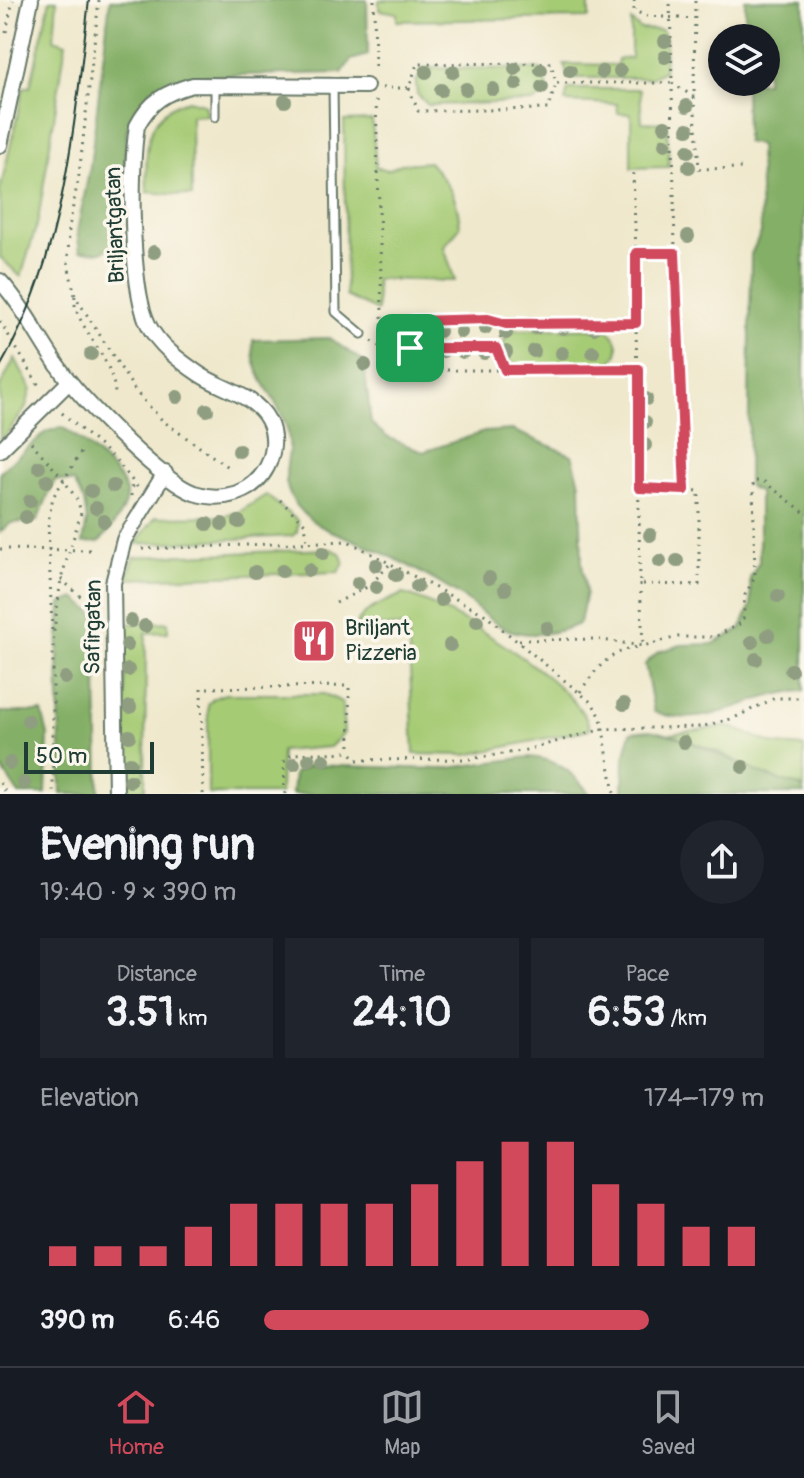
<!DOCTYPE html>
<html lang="en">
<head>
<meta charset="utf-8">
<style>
  body { margin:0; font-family:Pangolin,sans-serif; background:#20242c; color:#f1f3f6; height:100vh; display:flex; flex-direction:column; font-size:30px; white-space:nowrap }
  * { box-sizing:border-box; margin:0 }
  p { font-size:26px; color:#9ea1a6 }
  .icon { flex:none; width:44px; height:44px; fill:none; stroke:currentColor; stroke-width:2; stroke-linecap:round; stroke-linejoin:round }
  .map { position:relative; height:794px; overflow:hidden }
  .drawer { display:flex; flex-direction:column; background:#171b24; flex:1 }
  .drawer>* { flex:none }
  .controls { position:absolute; left:708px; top:24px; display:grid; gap:16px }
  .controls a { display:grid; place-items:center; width:72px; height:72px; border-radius:50%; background:#171b24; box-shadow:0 4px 12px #0003; font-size:40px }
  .scale { position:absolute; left:24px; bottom:20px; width:130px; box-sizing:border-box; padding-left:8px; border:4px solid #1f3d34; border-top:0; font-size:22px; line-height:28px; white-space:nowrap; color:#1f3d34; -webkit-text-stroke:6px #fbf7ec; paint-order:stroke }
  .pin { position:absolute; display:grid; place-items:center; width:68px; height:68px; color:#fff; margin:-34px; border-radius:16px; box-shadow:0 4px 12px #0006 }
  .round { display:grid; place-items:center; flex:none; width:84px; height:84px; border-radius:42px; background:#20242c }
  .overview { display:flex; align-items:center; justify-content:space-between; height:136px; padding:0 40px }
  h1 { font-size:44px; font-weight:700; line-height:60px }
  .stats { display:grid; grid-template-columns:repeat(3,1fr); gap:12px; height:136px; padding:8px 40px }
  .stats div { display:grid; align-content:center; border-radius:0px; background:#20242c; text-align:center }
  .stats b { font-size:40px; font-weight:700 }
  .stats small { font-size:22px; font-weight:400 }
  .stats p { font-size:22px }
  .chart { height:224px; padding:16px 40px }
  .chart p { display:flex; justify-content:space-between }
  .chart svg { width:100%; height:144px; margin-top:8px; stroke:#d1495b; stroke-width:6 }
  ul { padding:0 40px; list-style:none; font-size:26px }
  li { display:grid; grid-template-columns:128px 96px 1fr; align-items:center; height:60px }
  li i { height:20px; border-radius:10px; background:#d1495b }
  .menu { display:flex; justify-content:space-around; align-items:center; height:112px; border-top:2px solid #363941; background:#171b24; font-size:22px; color:#9ea1a6 }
  .menu a { display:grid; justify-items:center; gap:4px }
  .menu .active { color:#d1495b }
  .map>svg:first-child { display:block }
  .green { fill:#a6cb75; stroke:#628454; stroke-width:2 }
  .forest { fill:#84af66; stroke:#52764d; stroke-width:2 }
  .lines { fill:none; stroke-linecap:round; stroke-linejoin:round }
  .service-casing { stroke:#687969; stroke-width:11 }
  .minor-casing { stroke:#687969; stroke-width:18 }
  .path { stroke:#687969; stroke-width:3; stroke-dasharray:2 6; stroke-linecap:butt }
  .service { stroke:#fff; stroke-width:7 }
  .minor { stroke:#fff; stroke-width:14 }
  .tram { stroke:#1f3d34; stroke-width:2 }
  .tree { fill:#8f9d81 }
  .route-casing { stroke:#fff; stroke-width:16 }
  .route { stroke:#d1495b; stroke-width:10 }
  .labels { text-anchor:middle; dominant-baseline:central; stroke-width:7; stroke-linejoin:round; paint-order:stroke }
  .street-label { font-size:22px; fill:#1f3d34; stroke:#fbf7ec }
  .poi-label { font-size:22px; fill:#1f3d34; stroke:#fbf7ec; text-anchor:start }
</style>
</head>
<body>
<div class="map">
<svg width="804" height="794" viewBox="0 0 804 794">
  <rect width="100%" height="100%" fill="#fbf7ec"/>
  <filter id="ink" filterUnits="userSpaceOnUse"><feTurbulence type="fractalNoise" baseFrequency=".0125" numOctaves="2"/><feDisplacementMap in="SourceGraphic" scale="16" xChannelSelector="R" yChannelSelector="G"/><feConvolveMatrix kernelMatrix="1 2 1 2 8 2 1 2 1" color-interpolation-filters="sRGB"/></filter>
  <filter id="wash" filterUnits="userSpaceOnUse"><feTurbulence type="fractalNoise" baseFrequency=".006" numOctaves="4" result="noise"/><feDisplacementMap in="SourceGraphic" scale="32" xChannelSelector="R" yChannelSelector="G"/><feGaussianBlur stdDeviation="1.8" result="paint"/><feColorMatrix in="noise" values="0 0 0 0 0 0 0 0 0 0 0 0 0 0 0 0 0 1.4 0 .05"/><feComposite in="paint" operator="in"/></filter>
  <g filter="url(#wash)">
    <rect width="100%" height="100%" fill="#efe8cc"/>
    <path class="green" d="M50 0H57L54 39 66 43 38 221 21 277 0 257V190L24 87H30Z
      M379 0H589V18L397 21V13L379 10Z
      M631 21 640 29 662 30 666 40 664 71 651 78H568L564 64 617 65 618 59 631 58Z
      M424 68 541 69 548 88 544 97 533 102 428 105 417 94 416 82Z
      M568 89H640L642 122 667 123 669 167 631 168V114L618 113 617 104 565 102Z
      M188 100 204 104 207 115 191 116 192 196 147 192C146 152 142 113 188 100Z
      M372 120 376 167 388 170 401 164 429 162C449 184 458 197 460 227L444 247 455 281 376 279 377 311 346 296 344 121Z
      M605 328C620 338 623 351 609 364L519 366C500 361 498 341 513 330Z
      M15 358 31 389 25 409 0 442V387Z
      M266 495 298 521 297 532 292 536 135 544 156 517 224 516 239 512Z
      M331 549 340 553 344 563 339 572 127 579 134 557Z
      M403 594C447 604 581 685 590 729L467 755 414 754 408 627 356 626C363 609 387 601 403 594Z
      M168 622V632L146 633 145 789 126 791 124 624Z
      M225 694H324L342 702 344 733 330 747 281 751 280 794H208V704L214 698Z
      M728 726 776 745 804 747V789L773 780 719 752 670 734Z"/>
    <path class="forest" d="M110 0H367L368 55 351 60 342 73 187 76 152 89 136 109 127 129 121 241 102 252 80 251 77 232 90 167Z
      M745 0H804V691C748 692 712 732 654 712L645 664 658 652 681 645 713 644 740 630 751 605 750 578 759 562V492L748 486 751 254 761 233 759 145 746 142 745 82H766V38H745Z
      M329 338 364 362 371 423 387 437 423 452 484 432 512 430 572 455 580 483 582 563 586 592 580 623C560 633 532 638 509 630 493 625 478 608 464 598 431 577 392 556 356 541 333 531 315 528 299 508 271 476 299 457 285 423 274 392 250 375 253 340Z
      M61 427C76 434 125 476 126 493 127 509 110 531 99 542L83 543 87 520 84 501 74 482 55 480 37 521 11 523 0 532V472L46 432Z
      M75 598 96 615 99 794H61L58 653 61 604Z
      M0 712H42L48 735 46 794H19L0 766Z
      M649 730C703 739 748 775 801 786L804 794H623L624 758 631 732Z
      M529 757C558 759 573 773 590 794H292L294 773 309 765 441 769Z"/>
  </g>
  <g filter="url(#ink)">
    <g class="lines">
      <g class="service-casing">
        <path id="service" d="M215 85V117
          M333 85 336 312 362 334"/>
      </g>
      <g class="minor-casing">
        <path id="minor" d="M0 145 31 0
          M0 281C27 310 44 350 69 381 91 408 163 482 194 493 222 502 253 494 267 467 274 453 276 435 268 420 255 395 221 389 199 374 180 361 158 345 148 324 130 287 130 168 137 126 150 101 166 92 193 85L366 86
          M0 450 69 382
          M116 794 113 583 124 540 165 473"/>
      </g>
      <path class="path" d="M99 0 79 175 69 227 68 264 75 296 136 392 163 421 229 468
        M374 0 375 72
        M634 0V11L647 16 694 19
        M6 32 13 0
        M672 83 694 97 695 0
        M382 88H409L417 64 551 63 556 83H672L670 0
        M409 88 418 111 548 109 556 84
        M694 97 699 169 746 168
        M376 100 383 348
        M633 173 636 253
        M75 296C70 322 115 356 115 396
        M0 321 41 389
        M636 323 640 584 699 585V491L685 490 675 253
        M372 341 383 348H496L506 324 636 323V253H675L672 83
        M496 348 505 370 639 369
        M505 370H413L410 348 413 321 488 319 506 324
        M62 413 116 460 138 488
        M31 442 63 479 78 501 81 513 61 579 53 638V794
        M639 488 685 490
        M131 496 132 484
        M280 500 305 524 307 540
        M0 549 92 550
        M142 549 348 541 484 614 592 703 601 717 614 794
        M61 579 92 607H98
        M640 584 643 644
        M336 603 369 586 391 563
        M52 630 48 522 53 497 82 451
        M519 640 595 639 643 646 678 637H715L743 622 745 595 755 577 753 481H763L804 512
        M580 692C596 669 608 652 637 647
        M0 783 7 794
        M203 794 201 688 349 686 350 752
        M285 794 284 762 292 754 350 752 357 760 469 759 522 751 603 729 701 727 734 718 775 698H804"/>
      <use href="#service" class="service"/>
      <use href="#minor" class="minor"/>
      <path class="tram" d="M0 367C65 255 74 126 89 0"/>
    </g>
    <g class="tree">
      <circle cx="665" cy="41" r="7"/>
      <circle cx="665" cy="57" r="7"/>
      <circle cx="515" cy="69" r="7"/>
      <circle cx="541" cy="70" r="7"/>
      <circle cx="570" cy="71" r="7"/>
      <circle cx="620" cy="71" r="7"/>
      <circle cx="426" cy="72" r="7"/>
      <circle cx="453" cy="72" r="7"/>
      <circle cx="602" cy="72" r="7"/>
      <circle cx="516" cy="84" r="7"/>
      <circle cx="542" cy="87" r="7"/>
      <circle cx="466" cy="89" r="7"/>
      <circle cx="493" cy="89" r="7"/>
      <circle cx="441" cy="90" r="7"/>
      <circle cx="285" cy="101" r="7"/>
      <circle cx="687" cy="106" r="7"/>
      <circle cx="665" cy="126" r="7"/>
      <circle cx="688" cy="129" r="7"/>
      <circle cx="665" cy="144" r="7"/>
      <circle cx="688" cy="151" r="7"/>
      <circle cx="689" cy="167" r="7"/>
      <circle cx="688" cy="236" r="7"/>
      <circle cx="154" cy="252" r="7"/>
      <circle cx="485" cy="328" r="7"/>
      <circle cx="536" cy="328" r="7"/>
      <circle cx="563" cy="328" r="7"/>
      <circle cx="594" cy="328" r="7"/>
      <circle cx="439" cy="331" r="7"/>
      <circle cx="461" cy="332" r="7"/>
      <circle cx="506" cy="333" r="7"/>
      <circle cx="443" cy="351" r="7"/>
      <circle cx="534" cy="351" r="7"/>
      <circle cx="463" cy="352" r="7"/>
      <circle cx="506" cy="352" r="7"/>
      <circle cx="593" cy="352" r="7"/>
      <circle cx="484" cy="353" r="7"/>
      <circle cx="562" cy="353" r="7"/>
      <circle cx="91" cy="354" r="7"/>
      <circle cx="365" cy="365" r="7"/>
      <circle cx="177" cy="397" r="7"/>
      <circle cx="646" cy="399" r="7"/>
      <circle cx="207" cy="410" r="7"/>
      <circle cx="645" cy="422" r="7"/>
      <circle cx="645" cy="445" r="7"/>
      <circle cx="239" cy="451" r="7"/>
      <circle cx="39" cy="467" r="7"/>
      <circle cx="47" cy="481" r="7"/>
      <circle cx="113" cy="486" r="7"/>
      <circle cx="91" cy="491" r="7"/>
      <circle cx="30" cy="501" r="7"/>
      <circle cx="96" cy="508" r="7"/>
      <circle cx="26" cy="517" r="7"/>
      <circle cx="104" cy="521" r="7"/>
      <circle cx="239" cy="522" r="7"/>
      <circle cx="207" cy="524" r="7"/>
      <circle cx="222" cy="524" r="7"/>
      <circle cx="650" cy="535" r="7"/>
      <circle cx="323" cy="553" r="7"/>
      <circle cx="660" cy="561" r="7"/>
      <circle cx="677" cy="561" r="7"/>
      <circle cx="376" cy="565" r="7"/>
      <circle cx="309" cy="570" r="7"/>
      <circle cx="282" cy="571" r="7"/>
      <circle cx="255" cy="572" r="7"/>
      <circle cx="396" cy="575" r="7"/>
      <circle cx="489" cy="578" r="7"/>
      <circle cx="358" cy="583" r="7"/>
      <circle cx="417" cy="586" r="7"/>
      <circle cx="376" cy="587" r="7"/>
      <circle cx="505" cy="589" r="7"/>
      <circle cx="778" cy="596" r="7"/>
      <circle cx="441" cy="600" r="7"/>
      <circle cx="131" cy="621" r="7"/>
      <circle cx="477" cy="621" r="7"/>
      <circle cx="145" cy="626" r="7"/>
      <circle cx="547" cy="628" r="7"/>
      <circle cx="768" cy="635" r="7"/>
      <circle cx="752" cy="642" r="7"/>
      <circle cx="127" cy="645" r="7"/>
      <circle cx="450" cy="645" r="7"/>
      <circle cx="756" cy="659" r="7"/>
      <circle cx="128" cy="670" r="7"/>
      <circle cx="791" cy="670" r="7"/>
      <circle cx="65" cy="678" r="7"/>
      <circle cx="624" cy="704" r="7"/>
      <circle cx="130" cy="707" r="7"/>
      <circle cx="28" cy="721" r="7"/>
      <circle cx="129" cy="736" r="7"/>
      <circle cx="684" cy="742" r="7"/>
      <circle cx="309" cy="760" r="7"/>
      <circle cx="324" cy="760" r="7"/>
      <circle cx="10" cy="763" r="7"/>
      <circle cx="130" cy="763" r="7"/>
      <circle cx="294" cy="764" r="7"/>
      <circle cx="743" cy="767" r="7"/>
      <circle cx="130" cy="781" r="7"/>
      <circle cx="24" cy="783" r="7"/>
    </g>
  </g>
  <g class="lines" filter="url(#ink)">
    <g class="route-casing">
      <path id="route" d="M636 253H675L685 490 639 488V369L505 370 496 348H410L413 321 488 319 506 324 636 323Z"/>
    </g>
    <use href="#route" class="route"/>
  </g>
  <defs>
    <g id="restaurant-square" transform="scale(2.3)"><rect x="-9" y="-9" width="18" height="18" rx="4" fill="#d1495b" stroke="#fbf7ec"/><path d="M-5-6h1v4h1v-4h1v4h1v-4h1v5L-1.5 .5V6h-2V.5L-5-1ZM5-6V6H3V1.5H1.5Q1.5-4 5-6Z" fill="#fff"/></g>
  </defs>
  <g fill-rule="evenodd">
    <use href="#restaurant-square" x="314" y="641"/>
  </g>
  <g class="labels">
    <g class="street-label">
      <text transform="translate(115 225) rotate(-92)">Briljantgatan</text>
      <text transform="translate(93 627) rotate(-89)">Safirgatan</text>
    </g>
    <g class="poi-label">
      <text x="345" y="628">Briljant<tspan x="345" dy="25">Pizzeria</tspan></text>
    </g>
  </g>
</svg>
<div class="controls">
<a><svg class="icon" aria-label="layers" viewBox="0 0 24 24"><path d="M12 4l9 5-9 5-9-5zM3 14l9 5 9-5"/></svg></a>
</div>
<div class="scale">50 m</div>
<div class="pin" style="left:410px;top:348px;background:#1e9e55"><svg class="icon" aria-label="arrive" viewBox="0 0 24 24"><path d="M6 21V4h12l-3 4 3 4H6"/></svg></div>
</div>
<section class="drawer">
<div class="overview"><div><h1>Evening run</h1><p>19:40 · 9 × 390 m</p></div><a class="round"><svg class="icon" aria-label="share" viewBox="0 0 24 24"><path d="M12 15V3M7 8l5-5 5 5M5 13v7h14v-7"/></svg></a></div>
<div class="stats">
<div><p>Distance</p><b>3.51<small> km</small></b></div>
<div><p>Time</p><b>24:10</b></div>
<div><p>Pace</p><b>6:53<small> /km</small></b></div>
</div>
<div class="chart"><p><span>Elevation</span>174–179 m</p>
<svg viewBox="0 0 160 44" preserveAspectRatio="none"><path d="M5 44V38M15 44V38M25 44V38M35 44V32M45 44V25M55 44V25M65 44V25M75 44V25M85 44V19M95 44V12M105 44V6M115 44V6M125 44V19M135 44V25M145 44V32M155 44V32"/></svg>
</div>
<ul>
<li><b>390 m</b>6:46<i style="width:77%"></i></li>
</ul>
</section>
<nav class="menu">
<a class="active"><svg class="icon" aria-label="home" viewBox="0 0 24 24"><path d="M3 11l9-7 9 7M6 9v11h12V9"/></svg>Home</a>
<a><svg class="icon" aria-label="map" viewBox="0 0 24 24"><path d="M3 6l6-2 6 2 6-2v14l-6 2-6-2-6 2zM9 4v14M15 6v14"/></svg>Map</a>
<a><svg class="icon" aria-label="saved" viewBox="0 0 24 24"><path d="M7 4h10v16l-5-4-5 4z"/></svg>Saved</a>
</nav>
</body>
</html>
